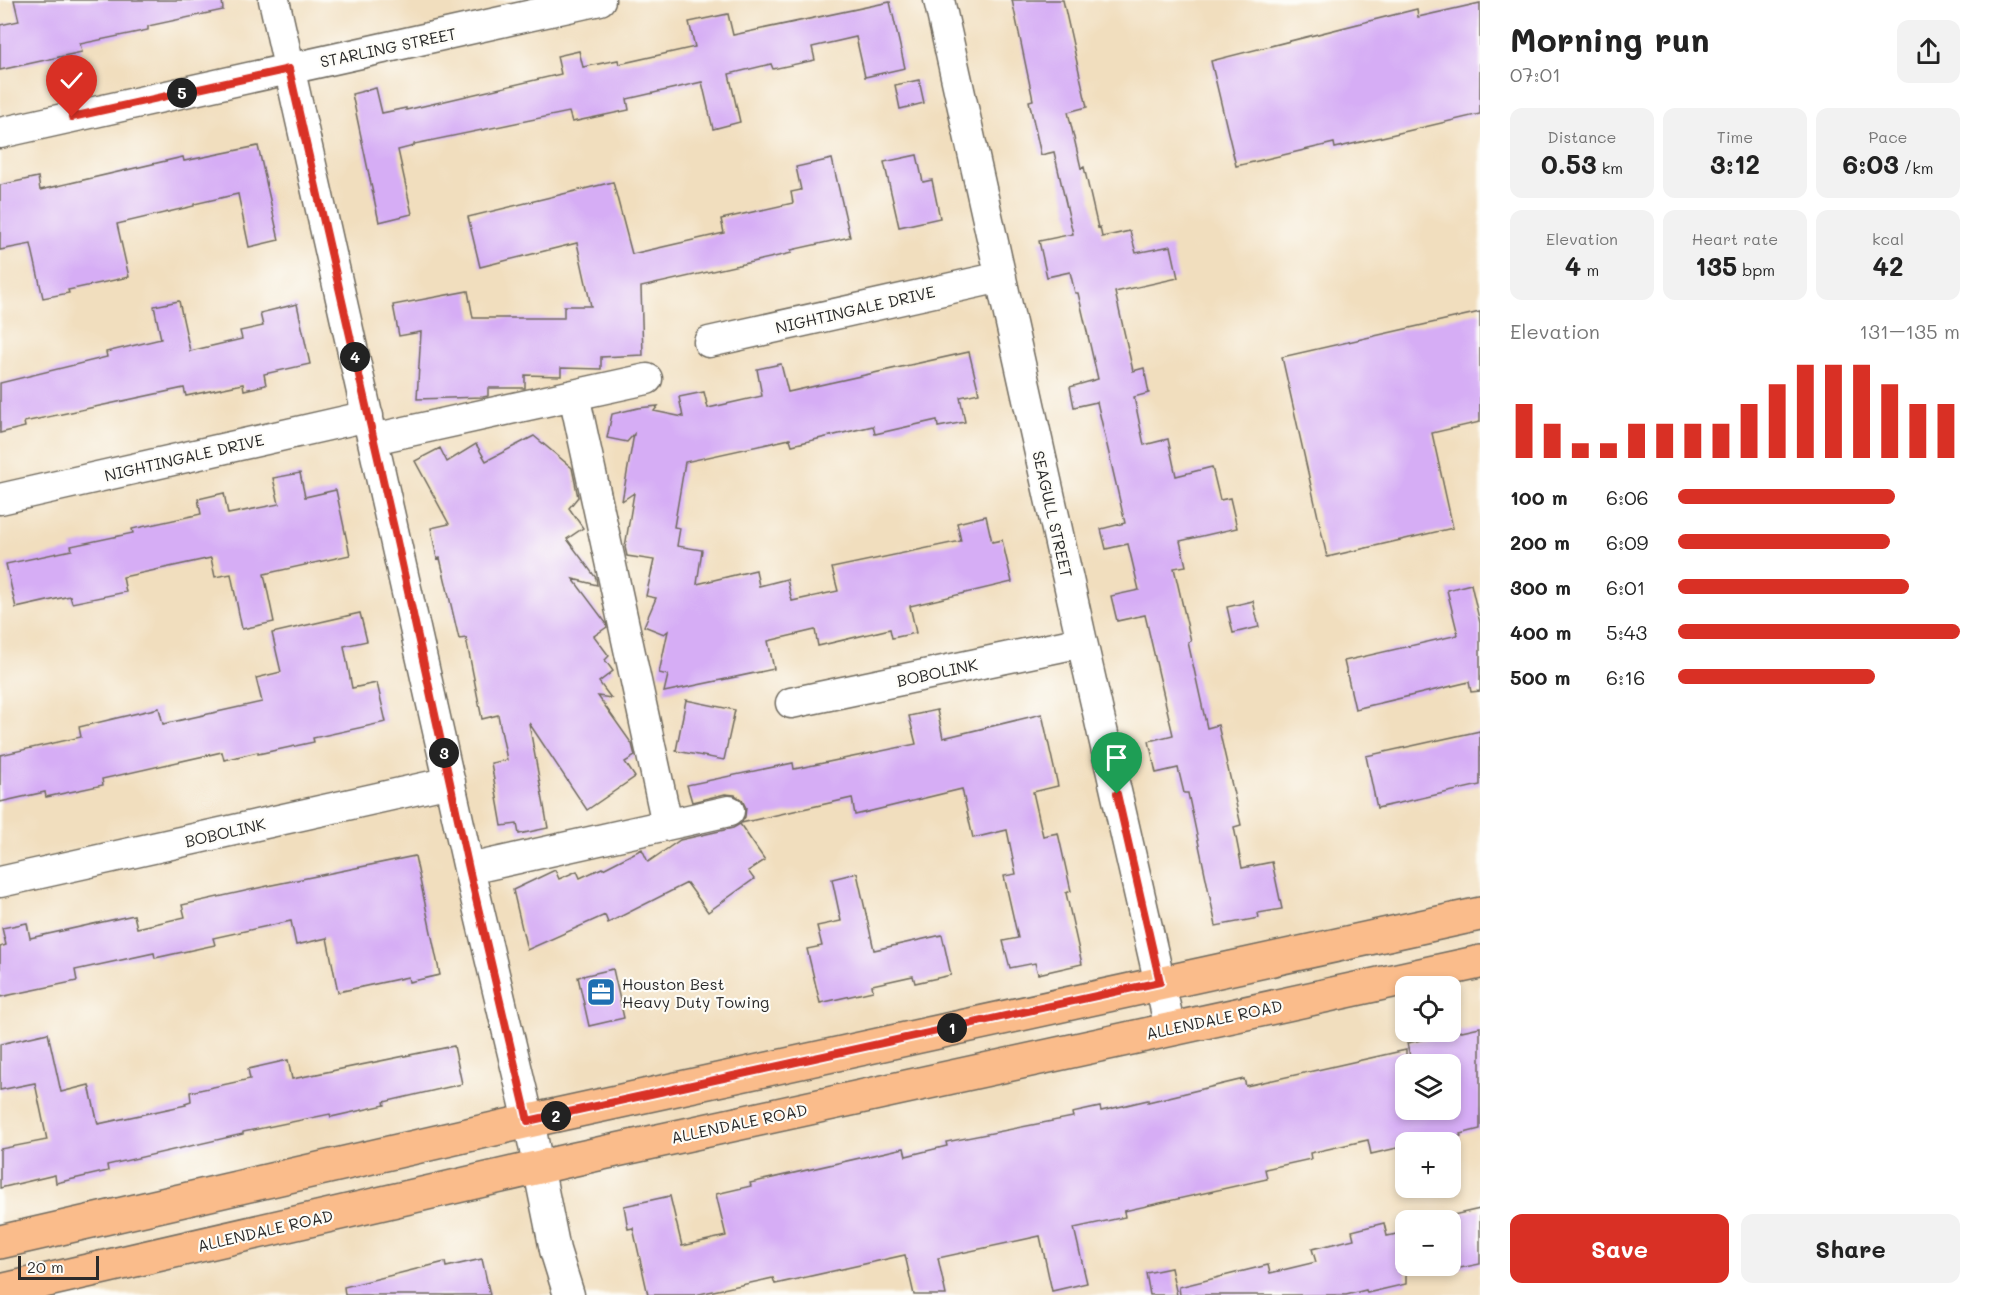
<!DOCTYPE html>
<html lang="en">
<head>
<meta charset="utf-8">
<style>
  body { margin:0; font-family:Mali,sans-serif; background:#f2f2f2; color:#222; height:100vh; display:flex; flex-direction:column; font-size:22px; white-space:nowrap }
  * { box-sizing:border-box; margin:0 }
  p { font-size:20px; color:#767676 }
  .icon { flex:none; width:33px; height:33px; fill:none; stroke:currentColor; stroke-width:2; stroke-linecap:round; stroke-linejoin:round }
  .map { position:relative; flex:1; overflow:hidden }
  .drawer { display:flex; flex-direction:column; background:#fff; width:510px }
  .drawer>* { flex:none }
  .buttons { position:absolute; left:1395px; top:976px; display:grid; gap:12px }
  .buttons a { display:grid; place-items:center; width:66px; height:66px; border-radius:12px; background:#fff; box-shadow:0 3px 9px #0003; font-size:30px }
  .scale { position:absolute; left:18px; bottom:15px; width:81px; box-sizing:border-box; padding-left:6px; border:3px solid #2b2b2b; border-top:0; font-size:16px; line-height:21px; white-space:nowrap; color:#2b2b2b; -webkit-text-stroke:4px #fdfcf7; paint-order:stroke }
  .pin { position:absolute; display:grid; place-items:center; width:51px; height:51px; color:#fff; margin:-62px -26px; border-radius:50% 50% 50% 0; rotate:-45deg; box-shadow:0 0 6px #0007 }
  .pin .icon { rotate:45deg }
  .km { position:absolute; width:30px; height:30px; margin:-15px; border-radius:50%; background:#222; color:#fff; font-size:16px; line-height:30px; text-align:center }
  .round { display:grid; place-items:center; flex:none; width:63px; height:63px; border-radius:12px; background:#f2f2f2 }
  .head { display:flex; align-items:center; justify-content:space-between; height:102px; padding:0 30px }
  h1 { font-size:33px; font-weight:700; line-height:45px }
  .metrics { display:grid; grid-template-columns:repeat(3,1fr); gap:9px; height:102px; padding:6px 30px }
  .metrics div { display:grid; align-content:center; border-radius:12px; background:#f2f2f2; text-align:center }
  .metrics b { font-size:26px; font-weight:700 }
  .metrics small { font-size:16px; font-weight:400 }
  .metrics p { font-size:16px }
  .chart { height:168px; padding:12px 30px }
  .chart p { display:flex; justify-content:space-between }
  .chart svg { width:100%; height:108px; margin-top:6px; stroke:#d93025; stroke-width:6 }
  .button { display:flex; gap:12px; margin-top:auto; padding:12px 30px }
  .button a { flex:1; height:69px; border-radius:12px; background:#d93025; color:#fff; font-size:24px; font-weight:700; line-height:69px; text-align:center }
  .button a+a { background:#f2f2f2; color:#222 }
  ul { padding:0 30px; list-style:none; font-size:20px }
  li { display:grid; grid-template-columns:96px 72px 1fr; align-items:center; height:45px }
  li i { height:15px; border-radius:8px; background:#d93025 }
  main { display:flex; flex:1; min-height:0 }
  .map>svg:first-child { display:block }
  .building { fill:#d6adf5 }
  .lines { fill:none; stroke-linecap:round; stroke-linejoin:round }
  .minor-casing { stroke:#706a5e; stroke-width:33 }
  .major-casing { stroke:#706a5e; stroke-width:36 }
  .minor { stroke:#fff; stroke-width:30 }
  .major { stroke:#fabc8b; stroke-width:33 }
  .route-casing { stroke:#fff; stroke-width:12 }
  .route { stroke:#d93025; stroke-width:8 }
  .labels { text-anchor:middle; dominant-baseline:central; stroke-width:4.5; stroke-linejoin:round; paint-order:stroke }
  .street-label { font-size:16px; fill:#2b2b2b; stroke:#fdfcf7 }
  .poi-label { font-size:16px; fill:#2b2b2b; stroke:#fdfcf7; text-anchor:start }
</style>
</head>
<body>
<main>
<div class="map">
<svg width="1480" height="1295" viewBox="0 0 1480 1295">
  <rect width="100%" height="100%" fill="#fdfcf7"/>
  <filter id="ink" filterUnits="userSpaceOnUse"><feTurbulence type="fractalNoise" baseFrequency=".0167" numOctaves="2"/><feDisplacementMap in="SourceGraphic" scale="12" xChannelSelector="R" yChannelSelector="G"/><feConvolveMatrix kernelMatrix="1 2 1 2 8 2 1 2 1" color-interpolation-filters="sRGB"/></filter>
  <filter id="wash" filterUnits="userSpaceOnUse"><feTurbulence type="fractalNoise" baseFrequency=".008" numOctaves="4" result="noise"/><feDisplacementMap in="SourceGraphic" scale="24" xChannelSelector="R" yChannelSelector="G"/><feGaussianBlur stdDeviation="1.35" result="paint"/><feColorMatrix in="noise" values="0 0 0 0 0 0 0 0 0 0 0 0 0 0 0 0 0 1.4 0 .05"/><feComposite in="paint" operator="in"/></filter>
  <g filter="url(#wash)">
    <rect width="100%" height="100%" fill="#f1debe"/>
    <g id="blocks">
      <path class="building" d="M14 0H222L223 10 148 26V30L80 44 82 52 0 70V25L19 21Z
        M1012 0H1063L1087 107 1068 112 1081 168 1084 167 1098 228 1100 227 1102 237 1130 231 1136 253 1171 246 1178 278 1115 292 1133 371 1144 368 1149 393 1134 397 1144 445 1168 439 1176 476 1212 467 1220 500 1230 498 1237 528 1180 541 1186 566 1174 568 1191 641 1188 642 1207 728 1218 725 1241 825 1234 827 1242 868 1272 862 1282 909 1258 913 1259 918 1216 926 1188 793H1184L1178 768 1156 773 1149 741 1173 735 1145 615 1117 621 1111 596 1139 590 1128 544 1106 549 1101 529 1125 523 1097 402 1074 407 1070 387 1098 379 1078 293H1075L1070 272 1047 277 1039 241 1073 234 1054 152 1041 155 1029 101 1033 100Z
        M890 2 905 68 865 77 856 37 812 47 815 60 773 69 771 64 729 74 740 122 713 129 702 82 627 99 629 110 572 122 569 112 414 144V146L398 150 412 214 379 222 352 94 376 88 382 113 406 108V110L561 74 557 56 579 51 583 67 618 60 619 64 695 47 689 22 728 14 733 35Z
        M1480 3V114L1335 148 1334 143 1236 166 1211 61 1417 9 1418 17Z
        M919 80 924 103 900 109 895 85Z
        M258 146 279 240 249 247 238 194 194 204V206L117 224 129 277 68 290 69 293 43 298 31 244 0 250V185L38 177 40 190 183 157 184 161Z
        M917 155 923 182 932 180 940 218 899 227 884 162Z
        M832 159 850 237 791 250 792 253 641 287 643 355 601 357V369L561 368V376L525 375V388H488V396L483 397 417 399 421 332 399 336 393 305 468 291 473 318H564V306H591L577 243 480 267 468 217 613 182 632 254 724 233 721 219 793 203 791 192 801 190 796 167Z
        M179 301 190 351 242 339 240 331 263 326 260 313 297 304 310 364 264 374 266 385 244 390 243 384 186 396 184 388 24 422 25 427 0 433V383L107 357 106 352 161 339 154 306Z
        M1480 312V422L1432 433 1453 528 1327 557 1282 357Z
        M969 352 979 393 960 397 965 422 938 427 937 420 875 434 873 426 792 445 790 439 685 462 674 527 680 528 677 546 702 550 697 584 756 570 759 586 787 579 792 601 838 591 832 568 961 541 957 523 986 516 992 542 1002 540 1012 582 910 606 916 633 892 638 890 629 818 646 815 630 768 641 774 669 664 692 668 675 659 673 668 631 664 634 644 626 656 598 646 596 654 560 627 556 625 547 634 493 622 501 634 434 627 442 607 438 612 414 638 408 658 406 654 411 683 417 679 397 704 392 708 408 762 396 757 369 781 364 788 392Z
        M534 436 572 468 578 497 569 508 583 528 567 539 596 578 597 585 573 579 606 623 607 627 594 636 609 656 605 660 613 671 599 682 611 698 598 696 632 744 635 756 625 762 635 777 587 810 529 723 548 828 519 834 517 824 502 826 491 763 507 760 498 715 482 719 466 638 459 639 440 558 437 559 431 528 449 524 415 461 440 448 447 462 476 444 486 461Z
        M300 473 305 497 336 490 350 555 264 574 274 622 242 629 231 574 215 577 211 558 123 577 126 592 72 603 70 596 16 608 6 564 72 550 71 546 133 533 132 529 201 514 198 499 224 493 228 514 279 504 273 478Z
        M1471 584 1480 623V691L1471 692 1469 682 1355 709 1344 661 1458 635 1447 590Z
        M1253 601 1259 627 1233 633 1227 607Z
        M360 613 367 641 344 646 352 688 377 683 386 722 313 738 314 742 258 754V752L224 760 222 752 102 779 103 785 46 797 45 792 0 802V755L81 737 79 727 159 708 163 724 262 702 256 678 281 672 272 633Z
        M686 700 735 710 724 760 676 751Z
        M937 710 943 738 1042 714 1058 786 1033 792 1043 836 1058 833 1071 891 1066 893 1082 964 1038 974 1035 963 1010 968 1003 941 1018 938 1004 876 1016 874 1007 830 973 838 962 789 855 815 852 798 741 823 745 817 746 808 742 800 735 795 725 794 692 802 687 785 793 763 794 769 916 744 909 716Z
        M1480 731V785L1377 808 1366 756Z
        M740 824 765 860 748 871 754 879 708 912 687 883 608 923 605 915 527 950 513 890 555 870 559 879 577 871 580 878 602 868 603 869 642 849 648 862 680 840 733 828Z
        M415 856 440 975 409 982 408 977 338 992 327 938 296 945 291 921 213 938 215 945 155 958 154 953 75 970 77 981 0 997V947L6 945 2 928 27 923 30 938 134 915 137 928 185 917 182 905 272 885Z
        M857 873 874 950 942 935 951 975 915 983 913 976 872 985 873 991 820 1003 807 949 822 946 817 926 841 921 832 879Z
        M613 969 624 1018 589 1026 578 977Z
        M1480 1027V1129L1460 1134 1461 1136 1431 1143H1406V1146L1371 1154 1368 1140 1310 1153 1311 1159 1265 1169 1267 1179 1124 1211 1125 1217 1074 1228 1087 1283 1052 1291 1040 1236 938 1258 946 1295H914L905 1255 775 1284 773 1278 695 1295H648L633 1228 628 1229 624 1206 670 1196 682 1246 726 1236 716 1194 751 1186 750 1183 904 1148 906 1156 947 1146 946 1142 1073 1117 1072 1113 1100 1107 1101 1111 1148 1100V1102L1244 1079 1246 1086 1406 1050V1110H1450V1065H1412L1407 1043Z
        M48 1033 61 1092 89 1085 98 1124 186 1105 185 1103 191 1101 190 1092 250 1079 248 1069 288 1060 292 1079 454 1046 462 1084 384 1102 385 1105 331 1117 330 1114 243 1132V1134L107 1165 108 1171 56 1183 55 1175 0 1188V1149L47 1140 35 1083 0 1090V1044Z
        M1480 1209V1264L1450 1270V1230L1456 1229 1453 1215Z
        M1384 1223 1387 1236 1406 1232V1284L1367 1293 1366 1290 1346 1295H1180L1179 1287 1268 1265 1270 1273 1316 1262 1312 1249 1354 1239 1352 1231Z
        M482 1259 490 1295H345L344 1287 445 1262 446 1267Z
        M1171 1268 1177 1295H1150L1146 1273Z"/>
    </g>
  </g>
  <g filter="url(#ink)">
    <use href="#blocks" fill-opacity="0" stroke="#706a5e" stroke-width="1.5"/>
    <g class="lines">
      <g class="minor-casing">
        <path id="minor" d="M274 0 469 869 529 1121 555 1250 569 1295
          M939 0 1082 642 1170 1028
          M0 133 600 0
          M709 342 1001 277
          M574 395 667 824
          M373 439 647 379
          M0 499 368 416
          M791 703 1082 642
          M469 869 729 811
          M0 882 450 782"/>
      </g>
      <g class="major-casing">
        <path id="major" d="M0 1242 529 1121 1480 914
          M0 1291 566 1161 1480 962"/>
      </g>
      <use href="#minor" class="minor"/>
      <use href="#major" class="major"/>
    </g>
  </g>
  <g class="lines" filter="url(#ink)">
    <g class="route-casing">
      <path id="route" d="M72 117 289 69 396 537 469 869 528 1121 1160 982 1117 794"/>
    </g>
    <use href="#route" class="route"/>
  </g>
  <defs>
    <g id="office-square" transform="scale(1.5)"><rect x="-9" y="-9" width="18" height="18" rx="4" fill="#1f6fb2" stroke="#fdfcf7"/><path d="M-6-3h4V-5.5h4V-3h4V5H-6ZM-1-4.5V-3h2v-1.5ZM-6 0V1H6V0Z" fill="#fff"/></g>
  </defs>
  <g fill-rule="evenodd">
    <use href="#office-square" x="601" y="992"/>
  </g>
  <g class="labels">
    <g class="street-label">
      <text transform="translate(388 47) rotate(-12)">STARLING STREET</text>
      <text transform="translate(855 309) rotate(-13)">NIGHTINGALE DRIVE</text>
      <text transform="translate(184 457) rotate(-13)">NIGHTINGALE DRIVE</text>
      <text transform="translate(1053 514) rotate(77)">SEAGULL STREET</text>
      <text transform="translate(937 672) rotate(-12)">BOBOLINK</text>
      <text transform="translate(225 832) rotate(-13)">BOBOLINK</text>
      <text transform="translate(1214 1019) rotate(-12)">ALLENDALE ROAD</text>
      <text transform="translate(739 1123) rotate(-12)">ALLENDALE ROAD</text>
      <text transform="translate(265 1230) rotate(-13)">ALLENDALE ROAD</text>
    </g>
    <g class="poi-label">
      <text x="622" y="983">Houston Best<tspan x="622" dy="18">Heavy Duty Towing</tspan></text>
    </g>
  </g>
</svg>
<div class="buttons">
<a><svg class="icon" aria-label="locate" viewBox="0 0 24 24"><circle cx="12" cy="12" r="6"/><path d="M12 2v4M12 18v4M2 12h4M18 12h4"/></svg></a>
<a><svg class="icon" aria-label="layers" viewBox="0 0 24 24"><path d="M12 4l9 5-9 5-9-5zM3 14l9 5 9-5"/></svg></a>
<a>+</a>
<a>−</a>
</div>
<div class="scale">20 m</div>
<div class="pin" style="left:1117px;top:794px;background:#1e9e55"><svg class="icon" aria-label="arrive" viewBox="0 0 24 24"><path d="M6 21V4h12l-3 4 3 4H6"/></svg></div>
<div class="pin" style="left:72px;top:117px;background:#d93025"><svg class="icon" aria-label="check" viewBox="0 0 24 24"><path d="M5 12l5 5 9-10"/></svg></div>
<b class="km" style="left:952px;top:1028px">1</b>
<b class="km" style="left:556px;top:1116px">2</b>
<b class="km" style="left:444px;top:753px">3</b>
<b class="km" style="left:355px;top:357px">4</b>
<b class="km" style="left:182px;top:93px">5</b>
</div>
<section class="drawer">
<div class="head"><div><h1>Morning run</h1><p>07:01</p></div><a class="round"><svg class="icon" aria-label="share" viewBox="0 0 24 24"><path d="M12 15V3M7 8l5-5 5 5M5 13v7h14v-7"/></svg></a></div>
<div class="metrics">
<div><p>Distance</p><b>0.53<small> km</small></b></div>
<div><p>Time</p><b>3:12</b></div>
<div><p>Pace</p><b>6:03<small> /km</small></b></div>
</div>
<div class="metrics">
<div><p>Elevation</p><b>4<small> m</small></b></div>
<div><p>Heart rate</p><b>135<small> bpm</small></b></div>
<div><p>kcal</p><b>42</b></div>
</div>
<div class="chart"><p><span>Elevation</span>131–135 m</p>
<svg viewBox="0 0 160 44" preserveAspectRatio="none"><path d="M5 44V22M15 44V30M25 44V38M35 44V38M45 44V30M55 44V30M65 44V30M75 44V30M85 44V22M95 44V14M105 44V6M115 44V6M125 44V6M135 44V14M145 44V22M155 44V22"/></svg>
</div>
<ul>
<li><b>100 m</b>6:06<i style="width:77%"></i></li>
<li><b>200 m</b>6:09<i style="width:75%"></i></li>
<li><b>300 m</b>6:01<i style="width:82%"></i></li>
<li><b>400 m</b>5:43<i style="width:100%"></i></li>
<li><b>500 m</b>6:16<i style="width:70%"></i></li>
</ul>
<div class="button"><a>Save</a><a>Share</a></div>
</section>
</main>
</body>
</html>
